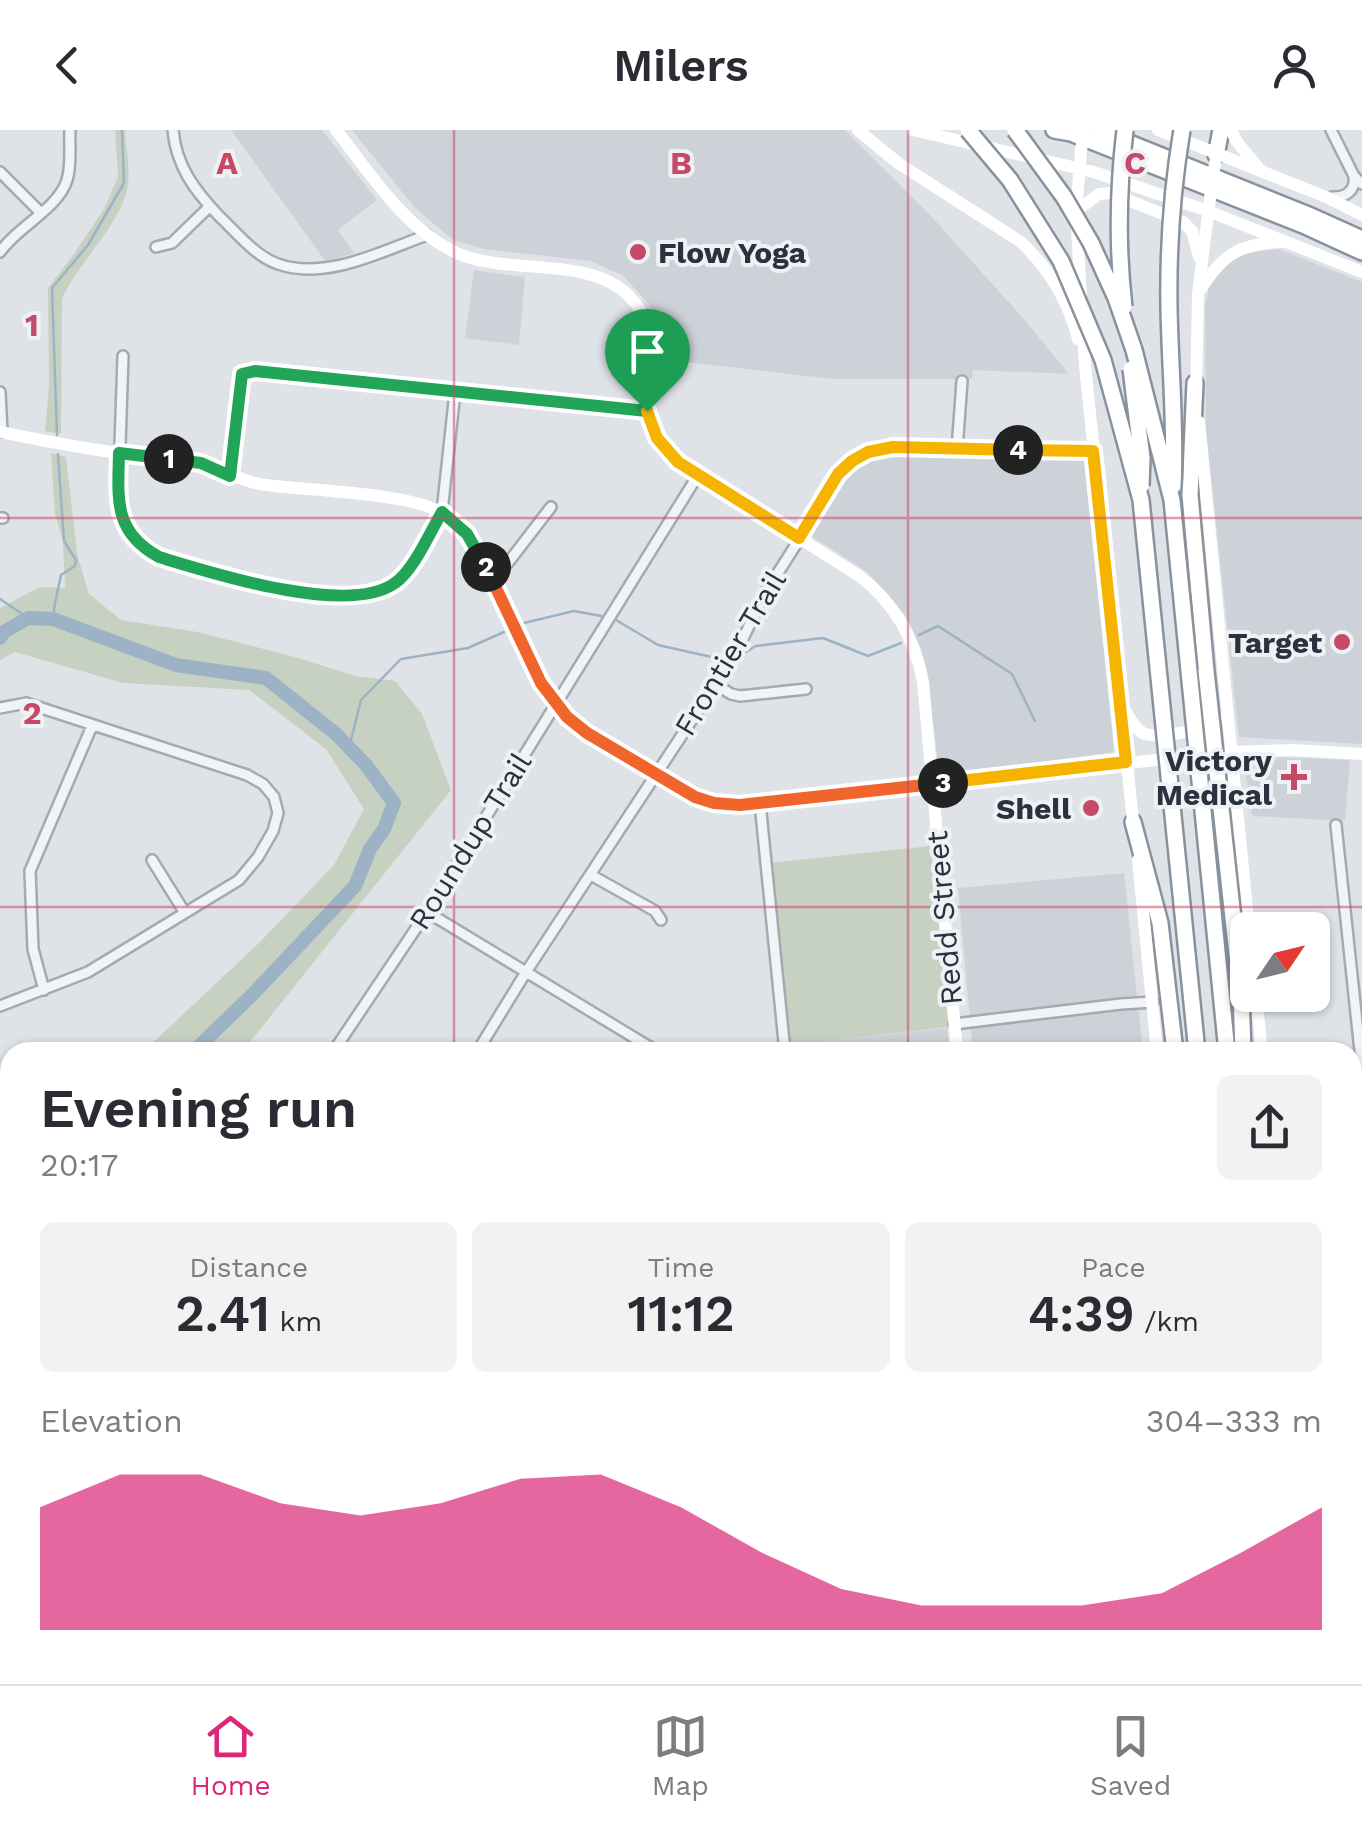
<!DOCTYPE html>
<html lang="en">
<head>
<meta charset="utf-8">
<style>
  body { margin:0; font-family:"Work Sans",sans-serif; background:#f2f2f3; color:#2b2b33; height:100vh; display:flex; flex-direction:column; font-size:38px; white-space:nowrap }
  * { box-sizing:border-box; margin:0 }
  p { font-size:32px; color:#7c7c81 }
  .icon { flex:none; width:55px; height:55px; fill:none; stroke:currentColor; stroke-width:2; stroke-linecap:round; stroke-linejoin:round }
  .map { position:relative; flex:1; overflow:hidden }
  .drawer { position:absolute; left:0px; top:912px; width:1362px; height:642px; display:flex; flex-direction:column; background:#fff; border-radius:30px 30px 0 0; box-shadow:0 2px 8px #0004 }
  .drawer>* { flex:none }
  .needle { width:65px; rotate:55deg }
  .controls { position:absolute; left:1230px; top:782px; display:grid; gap:20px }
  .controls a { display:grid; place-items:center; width:100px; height:100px; border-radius:15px; background:#fff; box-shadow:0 2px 8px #0004; font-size:50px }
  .pin { position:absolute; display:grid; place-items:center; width:85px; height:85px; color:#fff; margin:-102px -42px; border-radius:50% 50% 50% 0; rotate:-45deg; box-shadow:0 0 10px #0007 }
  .pin .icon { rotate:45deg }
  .km { position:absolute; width:50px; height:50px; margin:-25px; border-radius:50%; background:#222; color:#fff; font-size:28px; line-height:50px; text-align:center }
  .round { display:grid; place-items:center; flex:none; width:105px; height:105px; border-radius:15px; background:#f2f2f3 }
  .head { display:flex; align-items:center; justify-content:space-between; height:170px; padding:0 40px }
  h1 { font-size:55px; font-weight:600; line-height:75px }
  .metrics { display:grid; grid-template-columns:repeat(3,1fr); gap:15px; height:170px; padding:10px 40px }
  .metrics div { display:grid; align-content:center; border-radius:15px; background:#f2f2f3; text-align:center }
  .metrics b { font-size:50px; font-weight:600 }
  .metrics small { font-size:28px; font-weight:400 }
  .metrics p { font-size:28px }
  .chart { height:280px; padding:20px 40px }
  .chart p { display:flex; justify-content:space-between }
  .chart svg { width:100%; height:180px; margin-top:10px; fill:#db2777; opacity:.7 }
  header { display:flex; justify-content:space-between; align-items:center; height:130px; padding:0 40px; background:#fff; font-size:45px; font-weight:600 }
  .tabs { display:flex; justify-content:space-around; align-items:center; height:140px; border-top:2px solid #e1e1e2; background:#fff; font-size:28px; color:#7c7c81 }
  .tabs a { display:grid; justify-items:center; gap:5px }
  .tabs .selected { color:#db2777 }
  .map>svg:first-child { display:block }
  .built { fill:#cdd2d9 }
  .green { fill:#c6d1c1 }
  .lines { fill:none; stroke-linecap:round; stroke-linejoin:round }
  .stream { stroke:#9cb3c6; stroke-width:2.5 }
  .river { stroke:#9cb3c6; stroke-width:14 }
  .street-casing { stroke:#a5aab1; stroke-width:14 }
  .highway-casing { stroke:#87929d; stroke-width:20 }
  .street { stroke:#f1f3f6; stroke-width:9 }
  .secondary { stroke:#fff; stroke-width:12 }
  .highway { stroke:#fff; stroke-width:15 }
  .highway-bridge-casing { stroke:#87929d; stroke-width:20; stroke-linecap:butt }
  .secondary-bridge { stroke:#fff; stroke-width:12 }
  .highway-bridge { stroke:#fff; stroke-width:15 }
  .split-1-casing { stroke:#fff; stroke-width:20 }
  .split-2-casing { stroke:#fff; stroke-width:20 }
  .split-3-casing { stroke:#fff; stroke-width:20 }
  .split-4-casing { stroke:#fff; stroke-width:20 }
  .split-5-casing { stroke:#fff; stroke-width:20 }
  .split-1 { stroke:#22a559; stroke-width:12 }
  .split-2 { stroke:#22a559; stroke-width:12 }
  .split-3 { stroke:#f0652b; stroke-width:12 }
  .split-4 { stroke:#f5b400; stroke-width:12 }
  .split-5 { stroke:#f5b400; stroke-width:12 }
  .grid { fill:none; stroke:#c64a67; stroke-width:2.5; stroke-opacity:0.55 }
  .poi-dot { fill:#c64a67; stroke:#eef2f5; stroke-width:4 }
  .labels { text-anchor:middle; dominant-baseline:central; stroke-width:8; stroke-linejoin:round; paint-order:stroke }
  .poi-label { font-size:30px; font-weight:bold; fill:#29323e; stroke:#eef2f5; text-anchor:end }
  .street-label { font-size:30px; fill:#29323e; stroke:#eef2f5 }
  .grid-label { font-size:32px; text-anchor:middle; font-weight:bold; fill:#c64a67; stroke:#eef2f5; stroke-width:8; stroke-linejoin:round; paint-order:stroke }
</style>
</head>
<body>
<header><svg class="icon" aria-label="back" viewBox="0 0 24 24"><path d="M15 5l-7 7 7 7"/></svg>Milers<svg class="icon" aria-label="person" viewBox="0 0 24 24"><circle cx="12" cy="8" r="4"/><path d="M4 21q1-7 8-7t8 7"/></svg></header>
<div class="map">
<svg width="1362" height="1554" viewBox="0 0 1362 1554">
  <rect width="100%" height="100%" fill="#dfe3e7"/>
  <path class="built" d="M231 0H322L377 70 338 100 354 123 326 132Z
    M352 0H845L931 86 1023 188 1069 244 973 240 972 249H832L660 229 662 207 649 174 622 145 590 131 484 119 453 110 415 78Z
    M1278 119 1362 152V614L1239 607 1206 300 1205 177 1209 157 1219 140 1239 124Z
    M474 140 525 147 519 215 465 208Z
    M883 325 1084 328 1114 622 948 646 939 642 927 541 921 519 907 487 867 442 810 405 845 348 869 329Z
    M1243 626 1350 630 1345 691 1252 686Z
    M1124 743 1143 922H973L958 758Z
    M947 898 950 922H791V916L788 915Z
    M1362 1052V1503L1352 1472V1054Z
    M1055 1545H1221L1224 1554H1056Z"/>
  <path class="green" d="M115 0H125C126 17 130 37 128 55 121 95 78 132 62 169L61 304 45 301 49 256 48 158 74 124 104 79 118 47Z
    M51 323 66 327 77 424 89 464 121 490 197 502 295 527 355 546 395 551 422 584 451 660 242 922H143L259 813 334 735 364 679 326 619 249 560 123 553 15 522 0 530V478L40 457 65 458 63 411 55 384Z
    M931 716 949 897 788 915 769 733Z
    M10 947V1377L8 1386 10 1388V1443L0 1468V952Z"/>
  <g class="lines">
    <path class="stream" d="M57 305 52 158 88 115 124 53 122 0
      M0 469 28 488
      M53 489 55 473 61 445 75 436 76 430 64 411 58 324
      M616 490 658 515 716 528 724 526
      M524 493 574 481 601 486
      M919 505 938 496 1012 544 1035 591
      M744 523 756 516 823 508 868 526 901 513
      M349 618 361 570 401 529 468 518 504 502"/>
    <path class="river" d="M0 508 4 502 28 488 53 489 176 535 266 548 336 604 366 635 394 673 384 699 370 719 355 756 252 865 193 922
      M0 959 10 952"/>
    <g class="street-casing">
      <path id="street" d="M173 0C176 36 195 61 219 86 237 103 255 126 278 134 326 151 382 121 427 105
        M1331 0 1354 46 1362 54
        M0 42 40 82
        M1332 67C1346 68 1356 60 1354 46
        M156 117 172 113 210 76
        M0 122C18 96 58 79 67 50 72 34 69 16 70 0
        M123 226 118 375 129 403 144 419 159 427 266 458 355 466 371 465 398 452 409 438 442 382 455 262
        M0 262 2 302
        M957 320 962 251
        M229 346 242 244 255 241 647 281
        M0 388H3
        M494 451 551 377
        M715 554 731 564 740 566 806 559
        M0 578 26 573 247 645 263 654 274 667 278 683 273 701 258 727 239 750 88 842 0 876
        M760 673 785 922
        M1336 695 1362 940
        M152 730 185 783
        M591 745 655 781 661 790
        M427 782 653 919 666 922
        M44 860 33 819 30 741 92 596
        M954 894 1121 874 1153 872
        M333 922 427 782 698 345
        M477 922 526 842 736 523 764 465 845 337 869 322 893 317 957 320 1093 321
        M1352 1341 1362 1340
        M159 1545 169 1554
        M311 1545 321 1554
        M470 1545 480 1554
        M32 1554 34 1545
        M607 1554 616 1545
        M748 1554 758 1545"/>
    </g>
    <g class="highway-casing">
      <path id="highway" d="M1054 0 1071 3 1303 95 1362 122
        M1097 0 1311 86 1362 109
        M1216 25 1221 0
        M1195 253 1190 365 1206 541
        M1133 692 1160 793 1175 922
        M1248 1545 1252 1554
        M1293 1545 1296 1554
        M1319 1545 1322 1554
        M1348 1545 1351 1554"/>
    </g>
    <use href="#street" class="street"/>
    <path class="secondary" d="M336 0C371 44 406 101 459 124 510 145 589 126 628 165 682 218 612 276 678 332L858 445C894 472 915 509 923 552L957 922
      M858 0 898 33 1021 112C1050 140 1068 170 1078 209
      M913 0 1094 42 1208 81 1362 142
      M1158 0 1326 67 1362 85
      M1231 0 1237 12 1262 42
      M1081 21 1076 81 1085 236 1134 700
      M1076 81 1099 64 1110 63 1183 92 1192 101 1199 127
      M1199 162C1222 124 1240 113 1284 112
      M1196 262 1198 164 1211 61
      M1199 292 1249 800
      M0 302C40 310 79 318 119 323 145 326 178 326 202 333 222 340 239 350 259 354 301 361 416 362 445 385 503 429 512 517 555 573 578 603 616 620 647 639 691 665 707 677 760 673L1230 622 1292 620 1362 624
      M1124 578C1129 587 1135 600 1145 604 1161 609 1205 600 1217 588
      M1138 730 1157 922
      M1256 865 1262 922
      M1352 1043 1362 1041
      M0 1188 10 1187
      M1352 1509 1362 1535
      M1232 1545 1234 1554
      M930 1554 934 1545"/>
    <use href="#highway" class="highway"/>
    <g class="highway-bridge-casing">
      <path id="highway-bridge" d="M968 0 1010 50 1061 131 1103 230 1141 370 1197 922
        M1015 0 1064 67 1091 113 1116 168 1134 220 1172 370 1227 922
        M1124 177C1117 118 1118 59 1125 0
        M1131 239 1142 328 1141 356
        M1173 356C1176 297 1170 237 1169 178 1168 118 1172 59 1182 0
        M1206 541 1241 861 1243 922"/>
    </g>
    <path class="secondary-bridge" d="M1081 21 1084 0
      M1211 61 1215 33"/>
    <use href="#highway-bridge" class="highway-bridge"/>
  </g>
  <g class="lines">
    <g class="split-1-casing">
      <path id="split-1" d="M169 329 201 333 230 346 242 244 255 241 647 281"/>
    </g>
    <g class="split-2-casing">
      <path id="split-2" d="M169 329 119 323C118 369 113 402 159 427 212 443 348 487 395 453 414 440 430 402 442 382L467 404 486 437"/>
    </g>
    <g class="split-3-casing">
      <path id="split-3" d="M486 437 541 553 567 587 587 603 695 667 714 673 740 675 943 653"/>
    </g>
    <g class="split-4-casing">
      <path id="split-4" d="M943 653 1126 632 1093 321 1018 320"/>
    </g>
    <g class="split-5-casing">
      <path id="split-5" d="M647 281 657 308 678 332 799 408 838 344 852 331 868 322 893 317 1018 320"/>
    </g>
    <use href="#split-1" class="split-1"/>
    <use href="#split-2" class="split-2"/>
    <use href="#split-3" class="split-3"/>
    <use href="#split-4" class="split-4"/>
    <use href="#split-5" class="split-5"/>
  </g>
  <path class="grid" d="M454 0V922M908 0V922M0 388H1362M0 777H1362M0 1166H10M1352 1166H1362M454 1545V1554M908 1545V1554"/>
  <g class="poi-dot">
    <circle cx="638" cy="122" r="10"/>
    <circle cx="1342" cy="512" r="10"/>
    <path d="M1289 632h10v10h10v10h-10v10h-10v-10h-10v-10h10z"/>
    <circle cx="1091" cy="678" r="10"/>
  </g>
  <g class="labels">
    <g class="poi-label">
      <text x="658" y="122" text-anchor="start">Flow Yoga</text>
      <text x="1322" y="512">Target</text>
      <text x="1272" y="630">Victory<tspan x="1272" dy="34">Medical</tspan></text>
      <text x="1071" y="678">Shell</text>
    </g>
    <g class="street-label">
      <text transform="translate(730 523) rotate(-59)">Frontier Trail</text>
      <text transform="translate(470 711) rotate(-58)">Roundup Trail</text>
      <text transform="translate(944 788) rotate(-95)">Redd Street</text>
    </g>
  </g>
  <g class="grid-label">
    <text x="227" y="44">A</text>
    <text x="681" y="44">B</text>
    <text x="1135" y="44">C</text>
    <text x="32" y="206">1</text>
    <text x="32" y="594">2</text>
  </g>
</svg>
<div class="controls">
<a><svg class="needle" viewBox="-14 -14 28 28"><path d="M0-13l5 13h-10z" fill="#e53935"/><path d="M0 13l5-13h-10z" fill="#7c7c81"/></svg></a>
</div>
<div class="pin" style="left:647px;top:281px;background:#1e9e55"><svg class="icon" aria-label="arrive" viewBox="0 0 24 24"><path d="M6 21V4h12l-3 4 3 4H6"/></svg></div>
<b class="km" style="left:169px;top:329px">1</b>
<b class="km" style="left:486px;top:437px">2</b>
<b class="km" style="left:943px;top:653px">3</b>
<b class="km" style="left:1018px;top:320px">4</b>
<section class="drawer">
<div class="head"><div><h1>Evening run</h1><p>20:17</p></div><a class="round"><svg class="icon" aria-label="share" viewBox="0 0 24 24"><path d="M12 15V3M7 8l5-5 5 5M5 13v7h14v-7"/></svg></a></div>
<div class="metrics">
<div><p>Distance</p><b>2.41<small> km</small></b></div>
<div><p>Time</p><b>11:12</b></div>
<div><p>Pace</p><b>4:39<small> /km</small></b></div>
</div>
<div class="chart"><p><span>Elevation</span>304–333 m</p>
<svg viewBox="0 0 160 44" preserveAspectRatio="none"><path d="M0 44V14L10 6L20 6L30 13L40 16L50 13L60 7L70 6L80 14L90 25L100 34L110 38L120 38L130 38L140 35L150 25L160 14V44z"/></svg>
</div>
</section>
</div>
<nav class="tabs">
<a class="selected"><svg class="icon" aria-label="home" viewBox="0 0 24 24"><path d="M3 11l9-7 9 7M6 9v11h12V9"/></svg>Home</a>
<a><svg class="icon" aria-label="map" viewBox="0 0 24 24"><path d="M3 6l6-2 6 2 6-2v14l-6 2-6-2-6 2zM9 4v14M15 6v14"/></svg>Map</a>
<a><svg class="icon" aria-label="saved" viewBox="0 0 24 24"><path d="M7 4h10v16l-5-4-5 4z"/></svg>Saved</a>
</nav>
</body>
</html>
